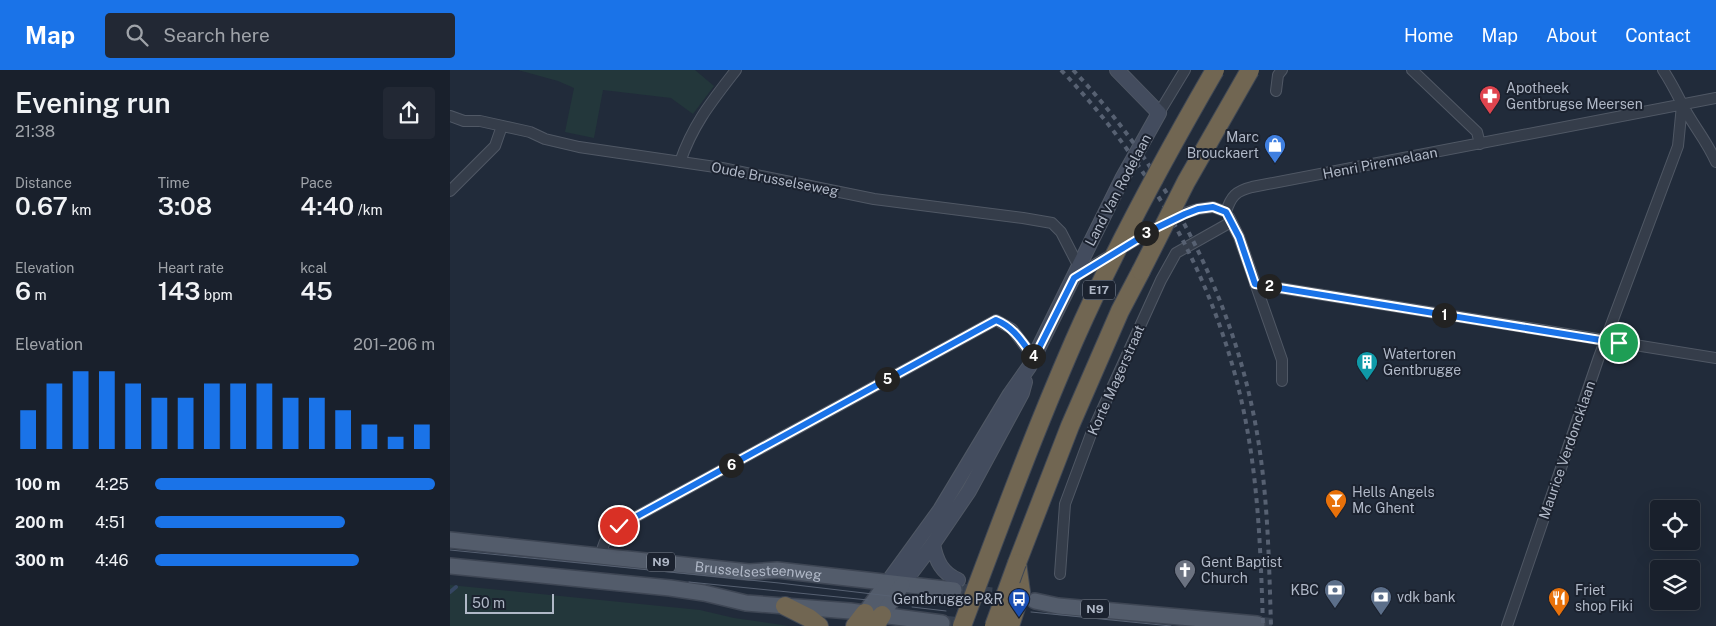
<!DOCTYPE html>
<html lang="en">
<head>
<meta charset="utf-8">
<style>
  body { margin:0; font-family:"Public Sans",sans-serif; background:#222834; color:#f1f3f6; height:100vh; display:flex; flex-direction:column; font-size:19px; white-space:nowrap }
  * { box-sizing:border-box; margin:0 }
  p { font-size:16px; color:#9fa3a9 }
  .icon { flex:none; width:28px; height:28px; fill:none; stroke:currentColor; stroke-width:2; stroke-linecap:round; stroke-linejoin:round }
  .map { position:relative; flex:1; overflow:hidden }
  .details { display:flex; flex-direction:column; background:#19202c; width:450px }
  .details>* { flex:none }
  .buttons { position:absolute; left:1200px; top:430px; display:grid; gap:10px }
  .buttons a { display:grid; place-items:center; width:50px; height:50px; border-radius:5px; background:#19202c; box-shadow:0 5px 20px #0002,0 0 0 1px #373e48; font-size:25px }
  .scale { position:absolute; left:15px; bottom:12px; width:89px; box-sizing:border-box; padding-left:5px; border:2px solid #b0b8c7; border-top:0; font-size:14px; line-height:18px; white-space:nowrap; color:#b0b8c7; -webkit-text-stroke:4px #1b222f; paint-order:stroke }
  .pin { position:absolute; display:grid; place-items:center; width:42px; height:42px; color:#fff; margin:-21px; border:2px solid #fff; border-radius:50%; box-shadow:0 1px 5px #0007 }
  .km { position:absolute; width:25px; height:25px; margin:-12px; border-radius:50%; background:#222; color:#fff; font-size:14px; line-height:25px; text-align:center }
  .round { display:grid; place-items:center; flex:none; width:52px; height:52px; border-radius:5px; background:#222834 }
  .headline { display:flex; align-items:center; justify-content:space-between; height:85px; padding:0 15px }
  h1 { font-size:28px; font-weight:600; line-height:38px }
  .figures { display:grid; grid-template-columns:repeat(3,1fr); gap:8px; height:85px; padding:5px 15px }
  .figures div { display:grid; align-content:center }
  .figures b { font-size:25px; font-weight:600 }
  .figures small { font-size:14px; font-weight:400 }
  .figures p { font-size:14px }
  .chart { height:140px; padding:10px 15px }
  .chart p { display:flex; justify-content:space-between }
  .chart svg { width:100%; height:90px; margin-top:5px; stroke:#1a73e8; stroke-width:6 }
  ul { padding:0 15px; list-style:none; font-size:16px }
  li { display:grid; grid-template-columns:80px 60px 1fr; align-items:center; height:38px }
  li i { height:12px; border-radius:6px; background:#1a73e8 }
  header { display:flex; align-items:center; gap:30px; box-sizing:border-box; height:70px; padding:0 25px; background:#1a73e8; color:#fff }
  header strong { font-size:24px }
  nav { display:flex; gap:28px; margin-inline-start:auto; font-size:18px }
  .search { width:350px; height:45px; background:#222834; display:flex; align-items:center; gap:12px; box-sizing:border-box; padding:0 18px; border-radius:5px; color:#9fa3a9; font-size:19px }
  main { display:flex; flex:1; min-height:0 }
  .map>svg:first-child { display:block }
  .park { fill:#23373b }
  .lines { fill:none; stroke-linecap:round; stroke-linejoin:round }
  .stream { stroke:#354662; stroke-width:4 }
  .primary-tunnel { stroke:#36404f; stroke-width:15; stroke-dasharray:15 8; stroke-linecap:butt }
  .street-casing { stroke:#505865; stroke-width:12 }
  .secondary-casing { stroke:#505865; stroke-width:16 }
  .primary-casing { stroke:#3e4654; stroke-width:18 }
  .highway-casing { stroke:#404855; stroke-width:20 }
  .street { stroke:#353d4a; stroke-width:10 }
  .secondary { stroke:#434c5e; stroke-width:14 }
  .primary { stroke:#535c6b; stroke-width:15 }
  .highway { stroke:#716652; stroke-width:18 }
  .tram { stroke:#576172; stroke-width:1 }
  .rail { stroke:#576172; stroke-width:4; stroke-dasharray:5 5; stroke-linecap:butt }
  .highway-bridge-casing { stroke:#404855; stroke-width:20; stroke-linecap:butt }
  .highway-bridge { stroke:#716652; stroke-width:18 }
  .route-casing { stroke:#fff; stroke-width:10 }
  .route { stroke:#1a73e8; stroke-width:6 }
  .labels { text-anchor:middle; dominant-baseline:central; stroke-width:4; stroke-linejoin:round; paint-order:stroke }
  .shield { fill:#1b222f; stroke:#838b99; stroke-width:1 }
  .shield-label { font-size:12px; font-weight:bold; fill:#b0b8c7 }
  .poi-label { font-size:14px; fill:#b0b8c7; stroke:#1b222f; text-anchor:start }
  .street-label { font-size:14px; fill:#b0b8c7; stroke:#1b222f }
</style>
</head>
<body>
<header>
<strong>Map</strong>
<div class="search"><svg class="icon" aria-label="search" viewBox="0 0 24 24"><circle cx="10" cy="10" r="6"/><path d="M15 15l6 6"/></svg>Search here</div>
<nav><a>Home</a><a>Map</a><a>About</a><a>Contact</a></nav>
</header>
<main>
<section class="details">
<div class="headline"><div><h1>Evening run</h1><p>21:38</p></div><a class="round"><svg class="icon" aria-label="share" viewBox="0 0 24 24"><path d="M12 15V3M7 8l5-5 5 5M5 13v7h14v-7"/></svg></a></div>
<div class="figures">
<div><p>Distance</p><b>0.67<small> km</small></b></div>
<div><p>Time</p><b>3:08</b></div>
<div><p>Pace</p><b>4:40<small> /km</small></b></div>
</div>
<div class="figures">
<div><p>Elevation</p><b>6<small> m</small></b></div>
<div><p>Heart rate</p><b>143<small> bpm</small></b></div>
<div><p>kcal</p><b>45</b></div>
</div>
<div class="chart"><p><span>Elevation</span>201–206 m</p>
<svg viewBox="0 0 160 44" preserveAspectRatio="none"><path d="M5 44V25M15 44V12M25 44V6M35 44V6M45 44V12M55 44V19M65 44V19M75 44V12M85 44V12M95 44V12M105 44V19M115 44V19M125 44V25M135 44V32M145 44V38M155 44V32"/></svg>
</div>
<ul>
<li><b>100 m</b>4:25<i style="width:100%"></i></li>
<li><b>200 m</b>4:51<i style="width:68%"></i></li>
<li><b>300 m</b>4:46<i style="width:73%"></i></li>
</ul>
</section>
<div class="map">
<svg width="1266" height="556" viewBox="0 0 1266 556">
  <rect width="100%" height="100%" fill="#212b3a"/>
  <path class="park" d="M68 0H245L264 16 243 44 221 28 153 20 144 68 115 62 124 18 108 11Z
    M0 515 250 540 284 548 339 556H0Z"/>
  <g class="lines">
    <path class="stream" d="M0 522 6 517"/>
    <path class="primary-tunnel" d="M504 520 566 528
      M492 553 522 556
      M807 554 827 556"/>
    <g class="street-casing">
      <path id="street" d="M962 0 1027 62 1030 74
        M1213 0C1221 12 1226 22 1232 34 1242 54 1257 71 1266 92
        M826 21 828 5 832 0
        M709 43 735 0
        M0 46 14 51H30L80 62 95 69 129 77 272 98 424 129 573 148 602 153 611 162 629 197
        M230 92C243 54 262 31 286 0
        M0 121 45 76 52 56
        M776 142C781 126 786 121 802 117L1266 28
        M779 147 789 167 832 290V311
        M624 207 706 158 735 143 748 139 763 137 776 142
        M805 214 1266 288
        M151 486C153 473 157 464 169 456L546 250 562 259 584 288
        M610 504 615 434 641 364 711 210 726 183 781 152
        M1057 556 1149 287 1228 76 1232 35"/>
    </g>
    <g class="secondary-casing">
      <path id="secondary" d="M483 474C486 491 492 503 508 510
        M437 513 490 440 560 324 579 297 672 109 709 43 667 0
        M452 515 483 474 519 421 572 323 575 312"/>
    </g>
    <g class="primary-casing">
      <g id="primary">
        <path id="s1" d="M0 470 299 502 327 500 504 520"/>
        <path d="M0 496 220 518 254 523 296 533 400 541 492 553"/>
        <path d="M585 531 608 536 807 554"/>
        <path d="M415 543 437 513"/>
        <path d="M432 545 452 515"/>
      </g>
    </g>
    <g class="highway-casing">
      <path id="highway" d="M571 522 567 493 620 356 670 241 691 201
        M335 536 359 548 369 556
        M405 556 415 543
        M425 556 432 545"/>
    </g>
    <use href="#street" class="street"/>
    <use href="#secondary" class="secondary"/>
    <use href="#primary" class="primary"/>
    <use href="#highway" class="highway"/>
    <path class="tram" d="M0 480 329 513 499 533
      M239 512 418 530
      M462 537 496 541
      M581 542 721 556"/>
    <path class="rail" d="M611 0C707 100 775 228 798 364 809 427 811 492 813 556
      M623 0C717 99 784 228 807 363 818 427 819 492 821 556"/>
    <g class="highway-bridge-casing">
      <path id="highway-bridge" d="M691 201 736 112 800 0
        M512 556C548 460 583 365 624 271 665 178 714 88 765 0
        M544 556 567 493
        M560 556 571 522"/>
    </g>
    <use href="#highway-bridge" class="highway-bridge"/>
  </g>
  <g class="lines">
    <g class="route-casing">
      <path id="route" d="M169 456 546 250C565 258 572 272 584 288L624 208 706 158 735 144 748 139 763 137 776 142 789 167 805 214 1169 273"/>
    </g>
    <use href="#route" class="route"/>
  </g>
  <defs>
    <g id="pharmacy-pin" transform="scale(1.125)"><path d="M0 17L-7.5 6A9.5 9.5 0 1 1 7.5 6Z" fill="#e0444e" stroke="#1b222f"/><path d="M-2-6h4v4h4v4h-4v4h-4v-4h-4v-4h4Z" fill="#fff"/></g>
    <g id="shop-pin" transform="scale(1.125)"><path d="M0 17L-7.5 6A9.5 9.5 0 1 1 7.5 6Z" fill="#3f7fe0" stroke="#1b222f"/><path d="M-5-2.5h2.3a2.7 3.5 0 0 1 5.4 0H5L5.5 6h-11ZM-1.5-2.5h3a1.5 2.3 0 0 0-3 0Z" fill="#fff"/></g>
    <g id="building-pin" transform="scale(1.125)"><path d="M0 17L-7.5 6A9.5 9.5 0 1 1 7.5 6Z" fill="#0f9aa8" stroke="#1b222f"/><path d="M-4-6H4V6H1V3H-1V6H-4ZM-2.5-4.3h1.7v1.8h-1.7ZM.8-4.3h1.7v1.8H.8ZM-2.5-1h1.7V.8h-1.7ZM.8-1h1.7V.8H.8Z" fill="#fff"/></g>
    <g id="bar-pin" transform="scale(1.125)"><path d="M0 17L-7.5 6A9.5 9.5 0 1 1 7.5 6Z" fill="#e8710a" stroke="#1b222f"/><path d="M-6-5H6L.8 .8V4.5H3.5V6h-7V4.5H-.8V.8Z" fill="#fff"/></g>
    <g id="church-pin" transform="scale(1.125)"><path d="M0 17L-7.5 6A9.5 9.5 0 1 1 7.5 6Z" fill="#6b7280" stroke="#1b222f"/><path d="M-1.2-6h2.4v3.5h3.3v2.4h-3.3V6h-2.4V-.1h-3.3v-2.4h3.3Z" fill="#fff"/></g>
    <g id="bank-pin" transform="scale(1.125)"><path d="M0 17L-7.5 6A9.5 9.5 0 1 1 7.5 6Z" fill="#5c6f8a" stroke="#1b222f"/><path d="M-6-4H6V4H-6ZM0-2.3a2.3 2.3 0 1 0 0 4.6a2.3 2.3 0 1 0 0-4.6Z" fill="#fff"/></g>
    <g id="restaurant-pin" transform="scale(1.125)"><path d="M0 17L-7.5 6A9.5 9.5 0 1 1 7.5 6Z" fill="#e8710a" stroke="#1b222f"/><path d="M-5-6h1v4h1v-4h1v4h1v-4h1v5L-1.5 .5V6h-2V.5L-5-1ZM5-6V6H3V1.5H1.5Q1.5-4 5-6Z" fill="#fff"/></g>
    <g id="bus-pin" transform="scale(1.125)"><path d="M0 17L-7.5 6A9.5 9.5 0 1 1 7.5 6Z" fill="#1a4fb4" stroke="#1b222f"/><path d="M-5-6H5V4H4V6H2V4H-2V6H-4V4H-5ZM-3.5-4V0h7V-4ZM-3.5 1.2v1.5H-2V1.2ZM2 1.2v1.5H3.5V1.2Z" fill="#fff"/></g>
  </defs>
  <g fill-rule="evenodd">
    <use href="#pharmacy-pin" x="1040" y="26"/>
    <use href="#shop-pin" x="825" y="75"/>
    <use href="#building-pin" x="917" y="292"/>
    <use href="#bar-pin" x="886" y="430"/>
    <use href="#church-pin" x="735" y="500"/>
    <use href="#bank-pin" x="885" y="520"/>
    <use href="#bank-pin" x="931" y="527"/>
    <use href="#restaurant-pin" x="1109" y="528"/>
    <use href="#bus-pin" x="569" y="529"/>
  </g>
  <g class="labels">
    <g class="shield">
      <rect x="633" y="210.5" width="32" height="19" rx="4"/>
      <rect x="197" y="482.5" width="28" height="19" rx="4"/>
      <rect x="631" y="529.5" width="28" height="19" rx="4"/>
    </g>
    <g class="shield-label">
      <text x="649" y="220">E17</text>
      <text x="211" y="492">N9</text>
      <text x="645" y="539">N9</text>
    </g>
    <g class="poi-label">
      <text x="1056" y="18">Apotheek<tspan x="1056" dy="16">Gentbrugse Meersen</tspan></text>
      <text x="809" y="67" text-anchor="end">Marc<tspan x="809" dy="16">Brouckaert</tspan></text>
      <text x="933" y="284">Watertoren<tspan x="933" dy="16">Gentbrugge</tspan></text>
      <text x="902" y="422">Hells Angels<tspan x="902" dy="16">Mc Ghent</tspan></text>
      <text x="751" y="492">Gent Baptist<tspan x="751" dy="16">Church</tspan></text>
      <text x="869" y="520" text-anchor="end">KBC</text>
      <text x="1125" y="520">Friet<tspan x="1125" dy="16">shop Fiki</tspan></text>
      <text x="947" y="527">vdk bank</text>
      <text x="553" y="529" text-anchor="end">Gentbrugge P&amp;R</text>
    </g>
    <g class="street-label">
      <text transform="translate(930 93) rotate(-11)">Henri Pirennelaan</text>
      <text transform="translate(325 109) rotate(11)">Oude Brusselseweg</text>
      <text transform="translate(668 120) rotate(-62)">Land Van Rodelaan</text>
      <text transform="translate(666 310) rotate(-66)">Korte Magerstraat</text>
      <text transform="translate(1117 380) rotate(-71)">Maurice Verdoncklaan</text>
      <text stroke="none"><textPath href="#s1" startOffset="310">Brusselsesteenweg</textPath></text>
    </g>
  </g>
</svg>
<div class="buttons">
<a><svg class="icon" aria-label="locate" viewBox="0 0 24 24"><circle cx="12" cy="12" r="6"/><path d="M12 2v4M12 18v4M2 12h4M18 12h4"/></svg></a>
<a><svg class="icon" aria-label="layers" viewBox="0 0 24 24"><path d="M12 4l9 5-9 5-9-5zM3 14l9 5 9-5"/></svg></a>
</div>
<div class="scale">50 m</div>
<div class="pin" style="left:1169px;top:273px;background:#1e9e55"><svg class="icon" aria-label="arrive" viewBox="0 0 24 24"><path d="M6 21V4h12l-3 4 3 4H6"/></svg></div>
<div class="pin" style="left:169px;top:456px;background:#d93025"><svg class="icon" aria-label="check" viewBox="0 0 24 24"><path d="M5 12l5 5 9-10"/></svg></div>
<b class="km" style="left:994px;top:245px">1</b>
<b class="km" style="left:819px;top:216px">2</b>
<b class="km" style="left:696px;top:163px">3</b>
<b class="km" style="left:583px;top:286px">4</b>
<b class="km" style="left:437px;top:309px">5</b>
<b class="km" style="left:281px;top:395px">6</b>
</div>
</main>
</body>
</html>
